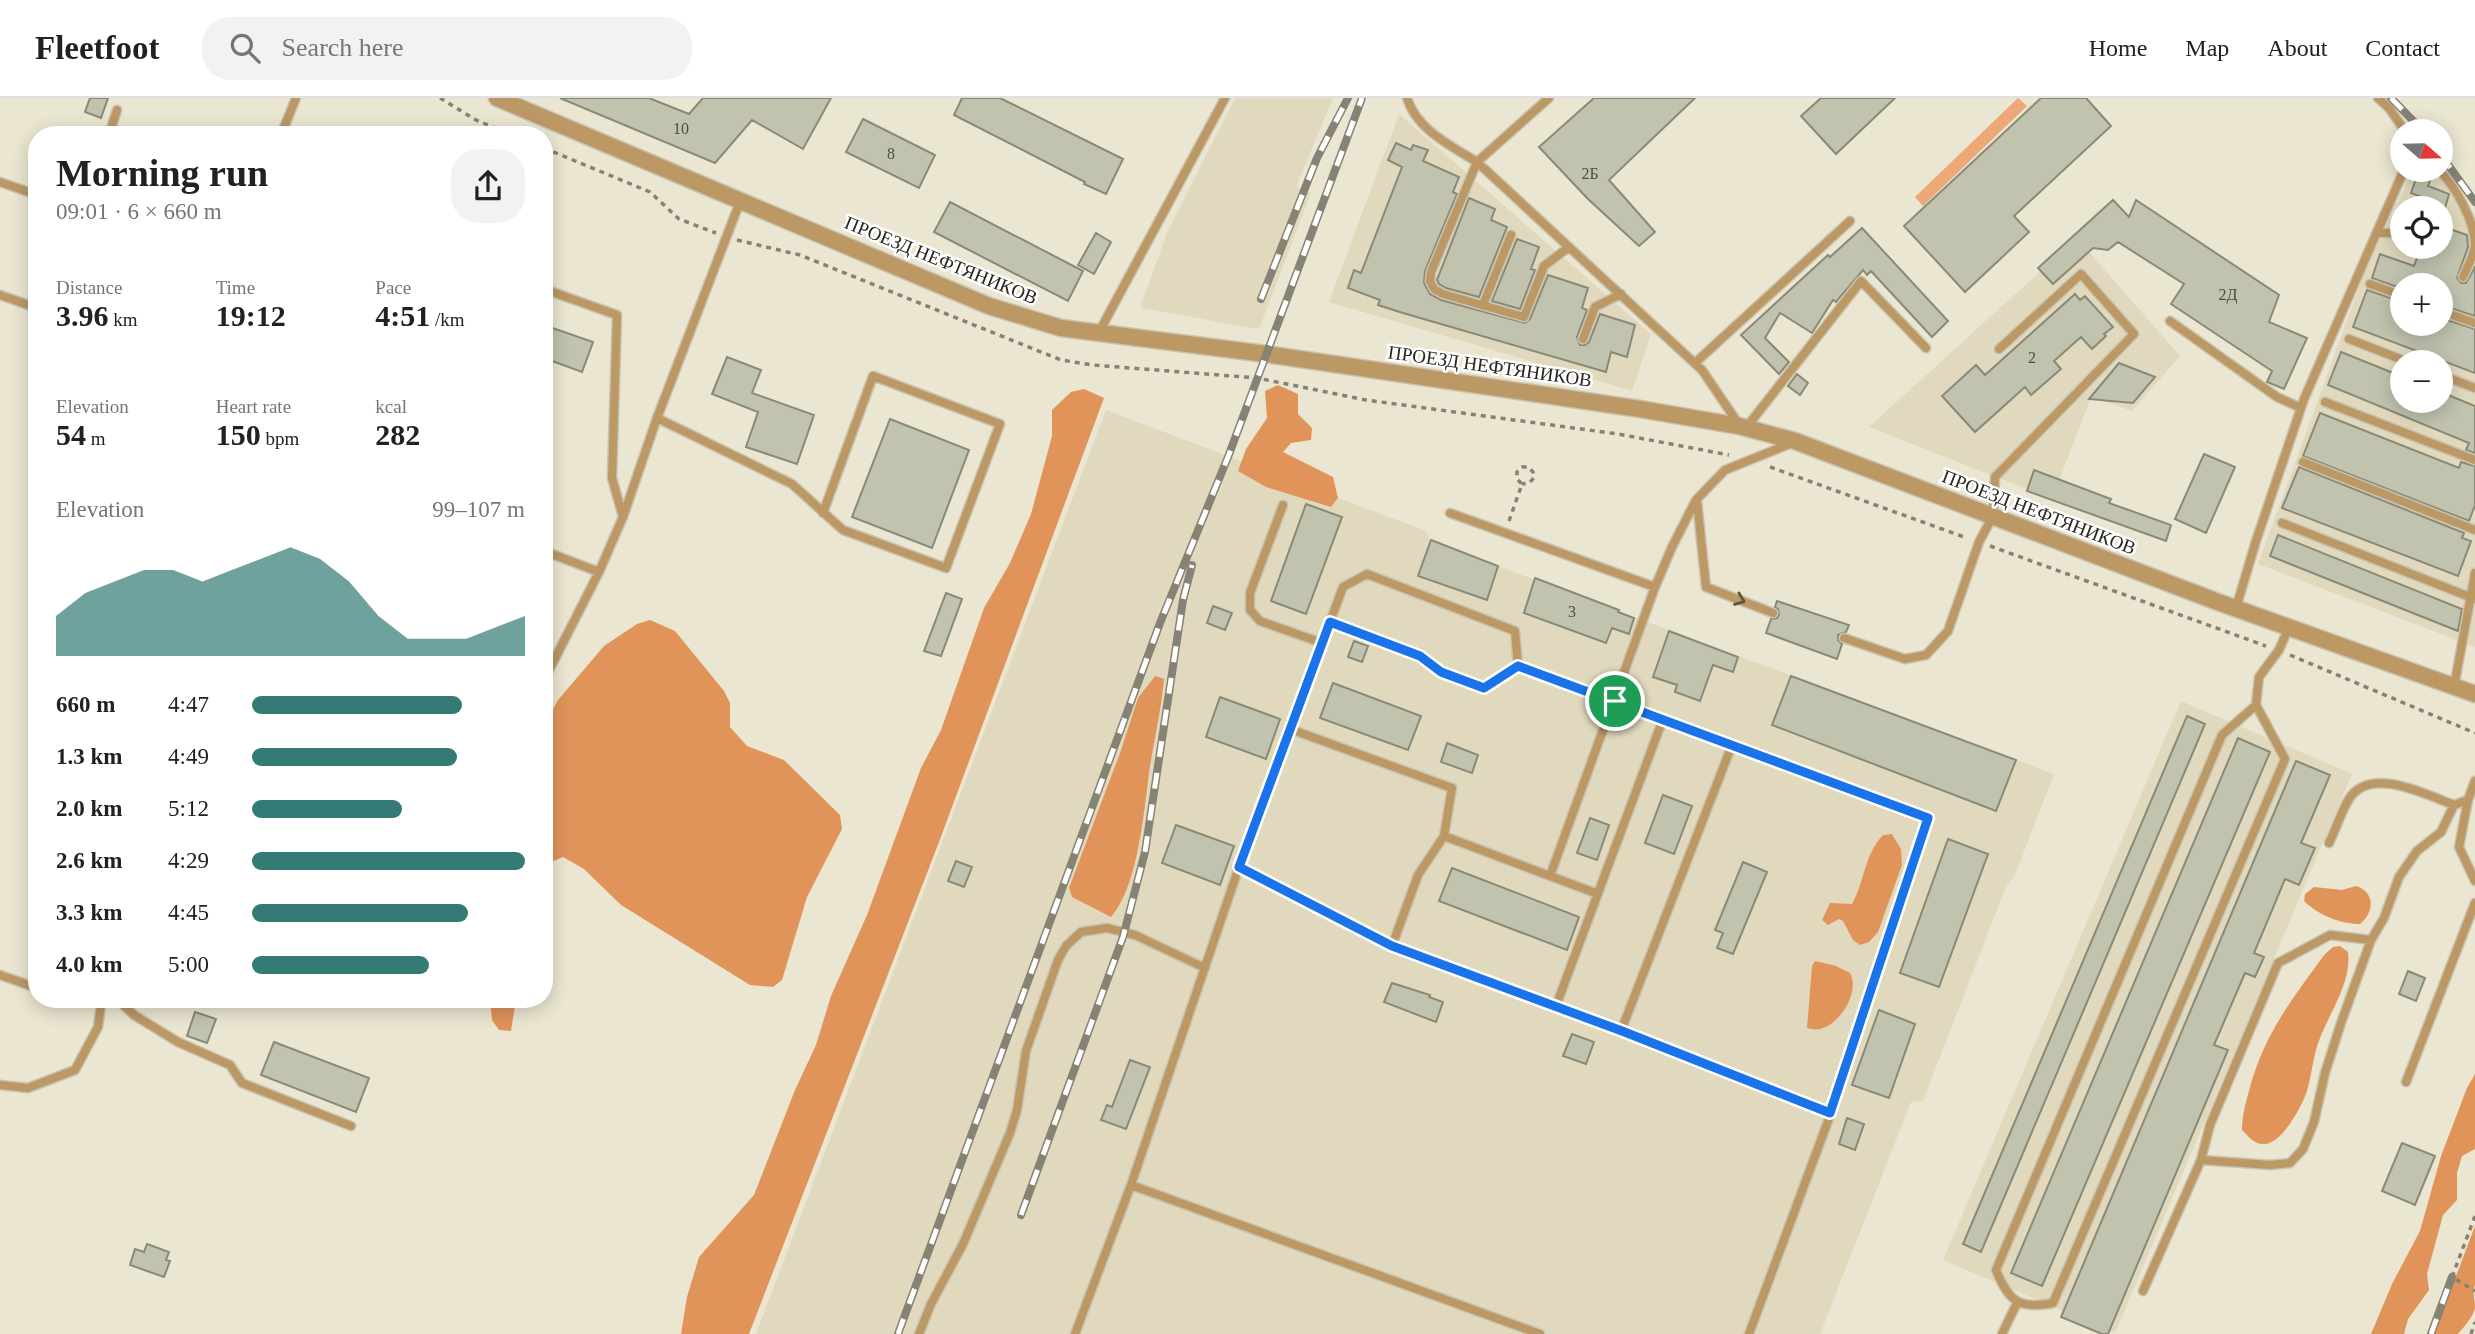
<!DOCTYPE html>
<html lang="en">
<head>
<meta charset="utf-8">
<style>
  body { margin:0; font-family:"Times New Roman",serif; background:#f2f2f2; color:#202124; height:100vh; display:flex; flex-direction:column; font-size:26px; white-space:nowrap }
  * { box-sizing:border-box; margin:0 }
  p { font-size:23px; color:#757577 }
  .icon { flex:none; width:38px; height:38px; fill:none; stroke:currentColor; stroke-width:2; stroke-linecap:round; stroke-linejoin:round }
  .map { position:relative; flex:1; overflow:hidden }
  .details { position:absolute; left:28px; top:28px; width:525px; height:882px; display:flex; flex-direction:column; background:#fff; border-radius:28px; box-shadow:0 4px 18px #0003 }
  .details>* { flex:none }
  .needle { width:46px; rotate:110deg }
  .controls { position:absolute; left:2390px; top:21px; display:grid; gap:14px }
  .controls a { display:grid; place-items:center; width:63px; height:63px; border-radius:50%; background:#fff; box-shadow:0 4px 18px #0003; font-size:35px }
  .pin { position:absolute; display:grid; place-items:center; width:60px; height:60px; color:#fff; margin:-30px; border:4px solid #fff; border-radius:50%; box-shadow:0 2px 7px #0007 }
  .round { display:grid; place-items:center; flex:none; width:74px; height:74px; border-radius:28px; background:#f2f2f2 }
  .headline { display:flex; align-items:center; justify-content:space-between; height:119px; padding:0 28px }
  h1 { font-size:38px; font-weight:700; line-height:52px }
  .stats { display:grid; grid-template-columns:repeat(3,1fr); gap:10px; height:119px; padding:7px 28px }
  .stats div { display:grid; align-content:center }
  .stats b { font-size:30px; font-weight:700 }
  .stats small { font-size:19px; font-weight:400 }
  .stats p { font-size:19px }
  .chart { height:196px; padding:14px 28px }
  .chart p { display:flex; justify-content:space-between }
  .chart svg { width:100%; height:126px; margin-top:7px; fill:#347b75; opacity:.7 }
  ul { padding:0 28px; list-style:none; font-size:23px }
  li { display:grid; grid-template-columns:112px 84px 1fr; align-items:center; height:52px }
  li i { height:18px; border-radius:9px; background:#347b75 }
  header { display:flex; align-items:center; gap:42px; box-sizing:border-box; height:98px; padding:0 35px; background:#fff; border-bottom:2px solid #e0e0e0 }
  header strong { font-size:33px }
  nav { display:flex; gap:38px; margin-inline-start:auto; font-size:24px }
  .search { width:490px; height:63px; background:#f2f2f2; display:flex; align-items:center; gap:18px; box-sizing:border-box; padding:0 24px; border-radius:28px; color:#757577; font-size:26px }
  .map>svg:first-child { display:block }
  .built { fill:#e1d9bd; fill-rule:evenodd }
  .green { fill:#eca877 }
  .forest { fill:#e0945a }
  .building { fill:#c1c3af; stroke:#888a77; stroke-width:2 }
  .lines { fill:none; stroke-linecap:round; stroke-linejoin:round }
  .service-casing { stroke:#c8c3b1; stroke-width:11 }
  .minor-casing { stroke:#c8c3b1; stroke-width:19 }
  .path { stroke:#858173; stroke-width:3.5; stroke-dasharray:5 5; stroke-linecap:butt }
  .service { stroke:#bc9865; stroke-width:8 }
  .minor { stroke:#bc9865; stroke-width:16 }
  .rail-casing { stroke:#868274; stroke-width:8 }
  .rail { stroke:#fff; stroke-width:5; stroke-dasharray:16; stroke-linecap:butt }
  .oneway { stroke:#64543b }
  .route-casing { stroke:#fff; stroke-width:14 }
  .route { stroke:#1a73e8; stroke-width:9 }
  .labels { text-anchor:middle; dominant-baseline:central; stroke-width:5; stroke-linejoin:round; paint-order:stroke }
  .number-label { font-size:16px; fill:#4f4d43 }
  .street-label { font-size:19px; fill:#29261f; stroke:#fff }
</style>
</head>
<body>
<header>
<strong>Fleetfoot</strong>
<div class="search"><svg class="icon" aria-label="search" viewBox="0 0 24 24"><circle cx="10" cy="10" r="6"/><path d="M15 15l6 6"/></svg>Search here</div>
<nav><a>Home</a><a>Map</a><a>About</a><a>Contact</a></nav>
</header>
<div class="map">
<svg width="2475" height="1236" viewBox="0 0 2475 1236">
  <rect width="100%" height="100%" fill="#ebe6d1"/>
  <path class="built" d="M1235 0H1333L1296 89 1311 95 1259 231 1140 210 1167 135Z
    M1399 16 1651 236 1632 293 1329 204Z
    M2413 72H2423L2454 87 2475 121V549L2258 466 2364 176ZM2403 110H2441V149H2403ZM2403 187H2441V226H2403ZM2403 264H2441V303H2403Z
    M2077 140 2180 258 2132 313 2091 299 2052 401 1869 329Z
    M1106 312 1426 433 1431 443 2054 676 2015 777 2005 791 1923 1003 1911 1004 1820 1236H756Z
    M2181 603 2352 676 2115 1235 1943 1162Z"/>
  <path class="green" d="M2018 0 2027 8 1923 108 1915 99Z"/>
  <path class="forest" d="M1278 287 1298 296V316L1312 330 1311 342 1291 345 1283 354 1333 379 1338 400 1331 409 1266 389 1238 373 1246 351 1267 320 1265 293Z
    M1084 291 1104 300 939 744 749 1236H681L687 1199 699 1159 754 1097 795 992 816 947 831 898 867 817 921 670 941 632 984 510 1010 465 1031 416 1052 338V312L1071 294Z
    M650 522 675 533 724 593 730 605V629L747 648 784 662 840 717 842 731 807 799 782 882 773 889 750 887 621 807 584 771 563 759 544 767V628L558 602 604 548 637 526Z
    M1155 578 1164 581C1161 611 1155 639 1150 668 1144 710 1139 787 1111 819L1072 799 1069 790 1120 655 1138 600Z
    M1892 736 1901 751 1902 767 1878 834 1869 844 1860 847 1853 842 1843 823 1839 821 1828 827 1822 822 1830 805 1852 806C1865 783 1864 757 1883 737Z
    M2356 788C2375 794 2375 814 2360 826 2341 826 2318 817 2304 803L2305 796 2314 789 2342 792Z
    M2340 848 2348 854C2352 883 2330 914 2320 940 2313 957 2312 976 2307 993 2302 1008 2282 1046 2264 1046 2255 1047 2248 1038 2242 1032 2242 1017 2246 1004 2250 989 2265 935 2292 901 2325 856L2333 849Z
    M1815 863 1836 868 1850 875C1862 896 1833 940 1807 930L1812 868Z
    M490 901H516L511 933 499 932 492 922Z
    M2475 976V1051L2462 1058 2457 1075V1102L2443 1117 2427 1176 2429 1192 2408 1221 2404 1236H2371L2392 1186 2420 1133 2441 1058 2467 990Z
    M2475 1128V1187C2472 1195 2475 1201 2475 1210 2473 1219 2464 1229 2458 1236H2434Z"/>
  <path class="building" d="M90 0H108L101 20 85 14Z
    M560 0H649L689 16 703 0H831L803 51 752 22 715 65Z
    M962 0H1000L1123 61 1106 96 1084 86 1085 84 954 17Z
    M1594 0H1695L1609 82 1655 134 1639 148 1588 101 1539 49Z
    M1821 0H1895L1836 56 1801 18Z
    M2041 0H2086L2111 28 2014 118 2029 134 1965 194 1904 128Z
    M863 21 935 57 919 90 846 54Z
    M1396 45 1411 52 1413 47 1428 52 1423 63 1459 79 1453 94 1457 96 1425 173 1424 185 1430 196 1441 202 1525 225 1530 221 1548 177 1588 190 1582 210 1587 212 1577 239 1580 247H1585L1589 244 1600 216 1635 227 1627 259 1611 254 1606 274 1403 215 1378 207 1380 202 1348 190 1354 172 1361 175 1402 69 1388 62Z
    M2417 78 2430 83 2428 88 2449 96 2445 110H2420L2424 100 2411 95Z
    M1469 100 1495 111 1491 122 1507 129 1479 199 1446 190 1439 186 1437 182Z
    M2113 102 2129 119 2136 102 2279 197 2269 224 2307 240 2284 291 2267 284 2272 273 2171 206 2184 186 2118 144 2108 152 2093 150 2053 186 2038 170Z
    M950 104 1083 173 1068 203 934 134Z
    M2441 128 2467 137 2468 149 2457 180 2461 185H2466L2475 169V218L2441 207V187H2403V191L2372 180 2380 156 2414 168 2421 149H2441Z
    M1862 130 1948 223 1932 239 1871 173 1867 177 1863 172 1836 204 1833 202 1812 235 1780 215 1765 240 1789 264 1779 276 1741 237 1828 157 1830 159Z
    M1096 135 1111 144 1094 176 1078 167Z
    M1517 141 1539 149 1531 171 1535 172 1520 211 1492 203Z
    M2367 192 2403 204V226H2441V220L2475 231V275L2353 229Z
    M2075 196 2080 202 2085 198 2113 229 2104 236 2106 238 2092 251 2081 239 2054 263 2061 271 2031 297 2025 289 1975 334 1942 298 1976 267 1985 277Z
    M544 227 593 244 582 274 544 260Z
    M2341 254 2403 279V303H2441V294L2475 308V355L2466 352 2469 345 2328 287Z
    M727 259 761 272 752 295 814 317 797 366 746 349 758 314 712 296Z
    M2119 265 2155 279 2133 305 2089 301Z
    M1797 276 1808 285 1800 297 1788 288Z
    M2320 315 2459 370 2461 364 2475 368V407L2469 423 2303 358Z
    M890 321 969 352 932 450 852 419Z
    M2204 356 2235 369 2206 435 2175 421Z
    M2299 369 2464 435 2462 440 2471 443 2458 478 2282 410Z
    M2034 372 2111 401 2109 405 2171 427 2166 443 2027 393Z
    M1306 406 1342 419 1306 516 1271 503Z
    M2278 437 2462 511 2458 533 2270 458Z
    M1431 442 1498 468 1487 502 1418 478Z
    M1535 480 1619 512 1618 514 1634 520 1629 536 1612 530 1606 545 1524 515Z
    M946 495 962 501 941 558 924 553Z
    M1777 503 1849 527 1846 534 1838 537V542L1842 546 1837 561 1766 535 1771 521 1777 520 1779 517 1778 511 1775 509Z
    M1213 508 1232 515 1225 532 1207 525Z
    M1669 533 1738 559 1733 574 1713 567 1700 603 1675 594 1677 587 1653 579Z
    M1354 543 1368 548 1362 564 1348 559Z
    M1791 578 2016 662 1996 713 1772 627Z
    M1333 585 1421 618 1408 652 1320 620Z
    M1220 599 1280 621 1266 661 1206 639Z
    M2187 618 2205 626 1981 1154 1963 1146Z
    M2238 640 2270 654 2042 1188 2011 1175Z
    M1447 645 1478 657 1472 675 1441 664Z
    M2296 663 2330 677 2301 745 2315 750 2299 787 2285 781 2254 855 2264 859 2255 879 2245 875 2214 947 2228 952 2108 1236H2102L2061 1219Z
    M1663 697 1692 708 1674 756 1645 745Z
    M1590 720 1609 727 1597 762 1577 755Z
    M1176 727 1234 748 1220 787 1162 765Z
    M1948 741 1988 756 1939 889 1900 875Z
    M956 763 972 769 964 789 948 783Z
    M1743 764 1767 774 1733 856 1717 850 1723 835 1715 832Z
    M1452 770 1579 819 1567 852 1439 803Z
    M2408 873 2425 880 2416 903 2399 896Z
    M1392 885 1430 897 1429 899 1443 904 1436 924 1384 904Z
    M1879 912 1915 926 1889 1000 1852 987Z
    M195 914 216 921 207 945 187 938Z
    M1572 936 1594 944 1586 966 1563 958Z
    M274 944 369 980 356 1014 261 977Z
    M1130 962 1150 969 1126 1031 1101 1022 1107 1007 1112 1009Z
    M1847 1020 1864 1026 1855 1052 1839 1046Z
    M2402 1045 2435 1058 2415 1107 2382 1093Z
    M147 1146 169 1154 166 1162 170 1163 164 1179 130 1167 135 1151 144 1154Z"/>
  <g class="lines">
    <g class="service-casing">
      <path id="service" d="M1407 0C1417 32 1450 47 1477 64L1702 272 1738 325
        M1549 0 1477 64 1431 174 1430 183 1434 191 1443 196 1524 219 1544 168 1569 149
        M2378 0 2389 10 2405 33
        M109 37 117 12
        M281 37 296 0
        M2439 72C2455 88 2475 123 2475 147 2474 157 2467 170 2463 179
        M0 84 37 97
        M2377 135H2403
        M2370 186 2403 198
        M544 191 617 217 612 380 623 419
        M0 197 37 210
        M1483 207 1511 137
        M2441 213 2475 225
        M2170 223 2277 299 2301 310
        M1098 236 1225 0
        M1583 241 1595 209 1621 196
        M2349 241 2408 264
        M1695 265 1850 123
        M2441 277 2475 290
        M2325 304 2475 362
        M657 320 792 386 843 432 946 470 1000 326 873 278 823 415
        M1746 330 1861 183 1926 250
        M1792 345 1725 372 1696 402 1672 449 1655 489 1550 778 1444 738 1418 777 1392 848 1621 933 1831 1015
        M2303 364 2475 432
        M1697 403 1706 489 1773 515
        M1283 407 1250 495V512L1260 523 1322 545
        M1450 415 1655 489
        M2282 425 2475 501
        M544 453 599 474
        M2236 510 2256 443 2304 301 2404 72
        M1330 524 1420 558 1441 574 1484 590 1518 568
        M1844 540 1905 561 1926 557 1948 533 1979 444 1993 418 1995 379 2134 236 2081 176 1999 251
        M544 582 599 474 623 419 657 320 741 101
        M2454 589 2475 475
        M2256 607 2285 661 2053 1205C2018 1212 2008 1202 1996 1172L2222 637 2256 607 2259 579 2279 552 2289 529
        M1290 631 1452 690 1444 738
        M2475 683 2468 702 2459 749 2475 783
        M2329 745C2336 731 2341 714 2349 701 2370 667 2427 697 2454 707
        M1239 769 1392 848
        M1550 778 1598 796
        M0 877 37 890
        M32 888 37 876
        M83 901 101 906 111 901
        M117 901 134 917 178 944 230 967 242 985 351 1028
        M1556 908 1663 621
        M1621 933 1732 647
        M2406 984 2475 805
        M0 987 28 990 75 972 98 929 101 906
        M2201 1062 2270 1067 2290 1065 2303 1051 2314 1024 2325 975 2341 925 2371 842 2384 820 2399 779 2417 753 2441 734 2454 707 2468 702
        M1131 1087 1540 1236
        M2143 1193 2201 1062 2210 1027 2278 865 2330 837 2371 842
        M919 1236 931 1206 963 1146 1010 1035 1017 1012 1026 953 1058 862 1066 848 1081 834 1107 830 1135 837 1205 870
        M1075 1236 1131 1087 1239 769 1343 489 1367 476 1515 533 1518 568 1928 720 1831 1015 1749 1236
        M2002 1236 2017 1205"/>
    </g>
    <g class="minor-casing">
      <path id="minor" d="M497 0 989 208 1061 230 1266 256 1640 311 1739 328 1795 343 2218 504 2475 596"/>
    </g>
    <path class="path" d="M440 0 476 22 512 37
      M544 50 650 94 679 121 716 135
      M737 142 800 157 1061 262 1093 267 1257 280 1366 302 1618 336 1729 357
      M1770 369 1967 440
      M1509 423 1522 386 1517 381V374L1522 369H1528L1533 374 1534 380 1529 385 1522 386
      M1990 448 2266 548
      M2290 557 2475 635
      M2475 1118 2452 1179 2475 1193
      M2471 1236 2475 1224"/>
    <use href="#service" class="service"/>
    <use href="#minor" class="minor"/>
    <g class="rail-casing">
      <path id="rail" d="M2391 0 2423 33
        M2441 57 2475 104
        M1261 201 1317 60 1348 0
        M1021 1117 1123 839 1145 754 1183 502 1192 467
        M898 1236 1160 525 1228 359 1362 0
        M2431 1236 2452 1179"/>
    </g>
    <use href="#rail" class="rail"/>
  </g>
  <defs><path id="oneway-chevron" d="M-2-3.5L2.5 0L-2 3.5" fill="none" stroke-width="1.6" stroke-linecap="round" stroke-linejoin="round" transform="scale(1.75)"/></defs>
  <use class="oneway" href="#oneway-chevron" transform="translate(1740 502) rotate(21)"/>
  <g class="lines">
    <g class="route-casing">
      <path id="route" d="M1330 524 1420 558 1441 574 1484 590 1518 568 1928 720 1830 1015 1622 933 1392 848 1239 769Z"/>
    </g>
    <use href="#route" class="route"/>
  </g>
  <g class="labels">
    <g class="number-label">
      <text x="681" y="30">10</text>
      <text x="891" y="55">8</text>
      <text x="1590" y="75">2Б</text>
      <text x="2228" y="196">2Д</text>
      <text x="2032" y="259">2</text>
      <text x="1572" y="513">3</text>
    </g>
    <g class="street-label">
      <text transform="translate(941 162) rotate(22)">ПРОЕЗД НЕФТЯНИКОВ</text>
      <text transform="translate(1490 268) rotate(8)">ПРОЕЗД НЕФТЯНИКОВ</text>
      <text transform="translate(2039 414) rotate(21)">ПРОЕЗД НЕФТЯНИКОВ</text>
    </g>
  </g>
</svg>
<div class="controls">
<a><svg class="needle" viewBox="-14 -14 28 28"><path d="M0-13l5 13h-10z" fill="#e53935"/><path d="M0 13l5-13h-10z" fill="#757577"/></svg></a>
<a><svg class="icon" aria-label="locate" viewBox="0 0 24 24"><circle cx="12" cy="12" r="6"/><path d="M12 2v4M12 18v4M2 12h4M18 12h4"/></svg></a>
<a>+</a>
<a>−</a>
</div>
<div class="pin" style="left:1615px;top:603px;background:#1e9e55"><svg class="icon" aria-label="arrive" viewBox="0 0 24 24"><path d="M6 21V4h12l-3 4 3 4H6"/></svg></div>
<section class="details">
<div class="headline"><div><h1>Morning run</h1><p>09:01 · 6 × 660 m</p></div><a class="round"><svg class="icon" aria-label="share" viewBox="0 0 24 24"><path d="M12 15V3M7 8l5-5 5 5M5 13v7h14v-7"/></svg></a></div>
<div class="stats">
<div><p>Distance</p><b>3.96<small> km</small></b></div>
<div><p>Time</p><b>19:12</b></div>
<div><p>Pace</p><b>4:51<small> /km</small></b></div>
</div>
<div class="stats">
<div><p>Elevation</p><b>54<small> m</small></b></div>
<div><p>Heart rate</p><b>150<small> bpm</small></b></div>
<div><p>kcal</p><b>282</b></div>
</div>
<div class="chart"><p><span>Elevation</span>99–107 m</p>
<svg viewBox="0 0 160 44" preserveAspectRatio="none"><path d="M0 44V30L10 22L20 18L30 14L40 14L50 18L60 14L70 10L80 6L90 10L100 18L110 30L120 38L130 38L140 38L150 34L160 30V44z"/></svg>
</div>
<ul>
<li><b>660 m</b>4:47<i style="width:77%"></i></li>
<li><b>1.3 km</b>4:49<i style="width:75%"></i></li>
<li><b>2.0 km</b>5:12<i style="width:55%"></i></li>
<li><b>2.6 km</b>4:29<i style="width:100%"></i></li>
<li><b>3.3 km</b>4:45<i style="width:79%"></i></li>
<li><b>4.0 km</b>5:00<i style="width:65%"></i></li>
</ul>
</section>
</div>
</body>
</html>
